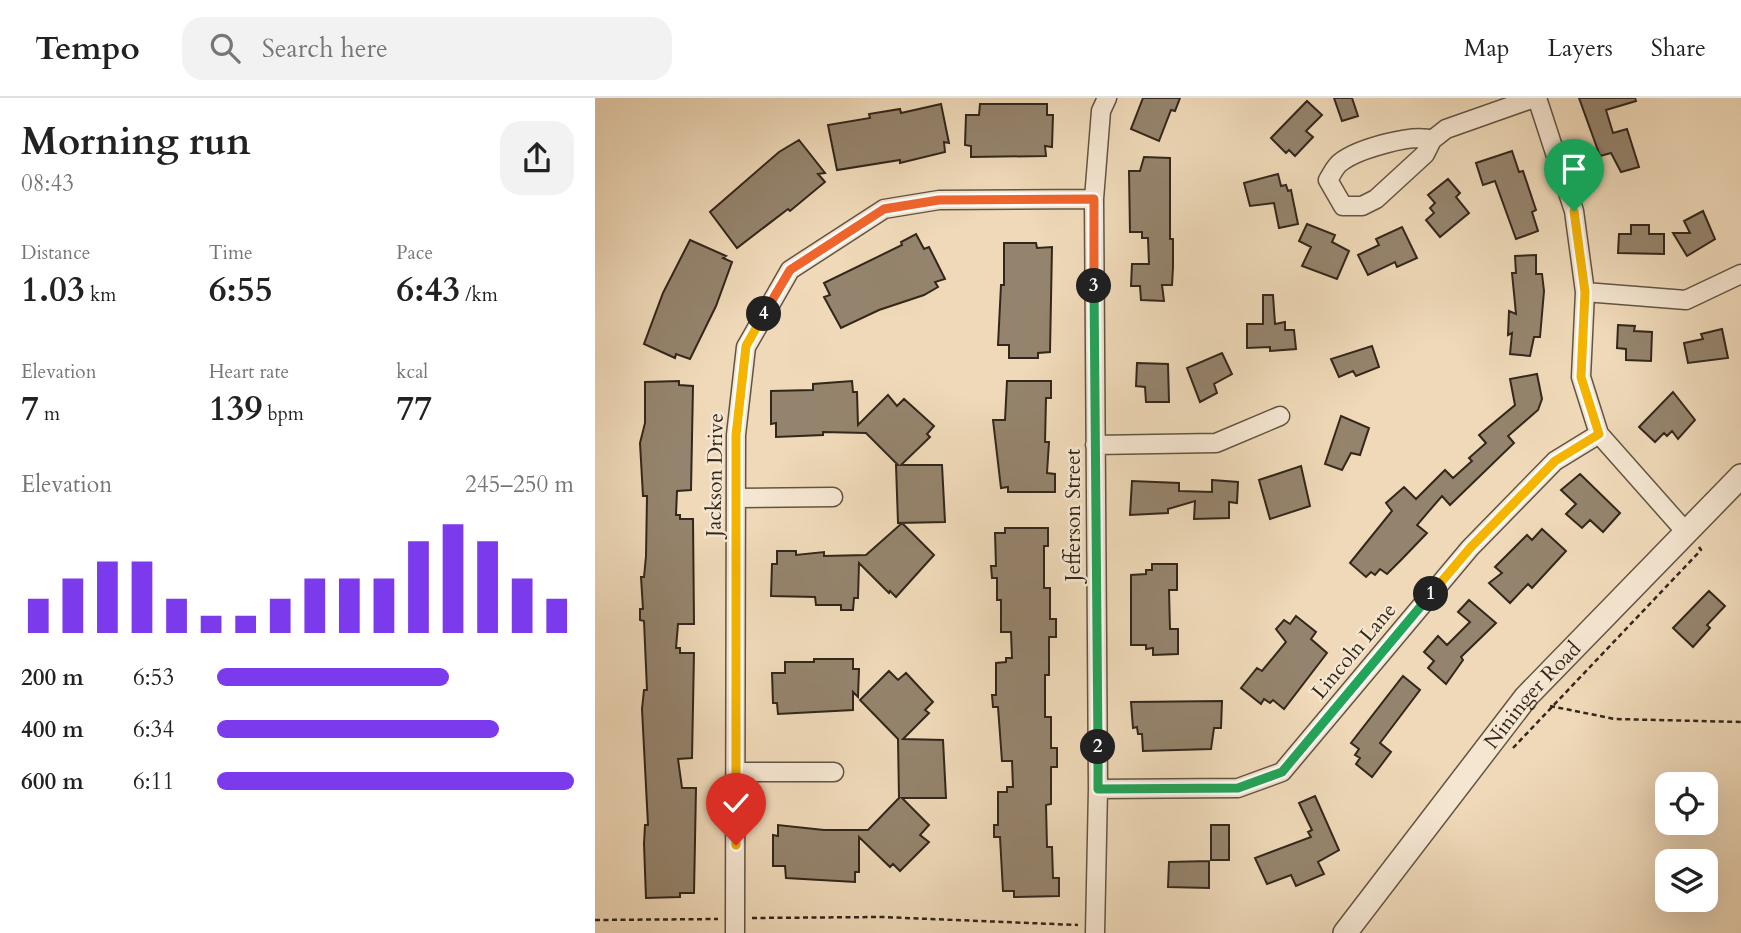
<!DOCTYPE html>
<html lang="en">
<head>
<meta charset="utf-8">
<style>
  body { margin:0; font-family:Cardo,serif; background:#f2f2f2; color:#222; height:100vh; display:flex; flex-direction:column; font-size:26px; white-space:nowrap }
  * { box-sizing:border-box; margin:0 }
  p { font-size:23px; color:#767676 }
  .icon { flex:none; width:38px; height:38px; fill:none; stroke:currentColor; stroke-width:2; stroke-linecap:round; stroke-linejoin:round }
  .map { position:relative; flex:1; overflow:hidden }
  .details { display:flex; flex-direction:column; background:#fff; width:595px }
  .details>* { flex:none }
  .buttons { position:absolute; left:1060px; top:674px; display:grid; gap:14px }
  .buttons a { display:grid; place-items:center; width:63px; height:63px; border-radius:14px; background:#fff; box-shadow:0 7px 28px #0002; font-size:35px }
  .pin { position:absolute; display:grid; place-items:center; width:60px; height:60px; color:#fff; margin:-72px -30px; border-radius:50% 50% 50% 0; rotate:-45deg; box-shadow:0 0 7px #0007 }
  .pin .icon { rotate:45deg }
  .km { position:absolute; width:35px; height:35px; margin:-18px; border-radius:50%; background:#222; color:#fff; font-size:19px; line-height:35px; text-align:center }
  .round { display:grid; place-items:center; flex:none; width:74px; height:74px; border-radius:21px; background:#f2f2f2 }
  .head { display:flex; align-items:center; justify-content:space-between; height:119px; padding:0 21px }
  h1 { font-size:38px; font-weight:800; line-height:52px }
  .figures { display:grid; grid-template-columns:repeat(3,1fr); gap:10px; height:119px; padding:7px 21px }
  .figures div { display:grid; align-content:center }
  .figures b { font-size:35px; font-weight:800 }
  .figures small { font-size:19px; font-weight:400 }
  .figures p { font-size:19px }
  .chart { height:196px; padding:14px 21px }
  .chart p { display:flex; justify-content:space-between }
  .chart svg { width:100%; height:126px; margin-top:7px; stroke:#7c3aed; stroke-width:6 }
  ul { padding:0 21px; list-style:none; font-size:23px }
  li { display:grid; grid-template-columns:112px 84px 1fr; align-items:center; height:52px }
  li i { height:18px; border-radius:9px; background:#7c3aed }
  header { display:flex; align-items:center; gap:42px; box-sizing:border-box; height:98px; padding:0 35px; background:#fff; border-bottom:2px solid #e0e0e0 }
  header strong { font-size:33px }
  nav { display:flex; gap:38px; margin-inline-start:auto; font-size:24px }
  .search { width:490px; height:63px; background:#f2f2f2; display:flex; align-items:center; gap:18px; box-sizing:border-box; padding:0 24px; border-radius:21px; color:#767676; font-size:26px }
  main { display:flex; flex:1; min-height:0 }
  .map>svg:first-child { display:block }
  .building { fill:#95846d; stroke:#33271b; stroke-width:2 }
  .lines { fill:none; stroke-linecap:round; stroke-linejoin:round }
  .minor-casing { stroke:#625442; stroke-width:21 }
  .tertiary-casing { stroke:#625442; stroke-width:26 }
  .path { stroke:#33271b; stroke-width:2.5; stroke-dasharray:5 3.5; stroke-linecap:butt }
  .minor { stroke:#f5e6d1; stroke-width:18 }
  .tertiary { stroke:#f5e6d1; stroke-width:23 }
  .split-1-casing { stroke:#fff; stroke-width:14 }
  .split-2-casing { stroke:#fff; stroke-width:14 }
  .split-3-casing { stroke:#fff; stroke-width:14 }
  .split-4-casing { stroke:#fff; stroke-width:14 }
  .split-5-casing { stroke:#fff; stroke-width:14 }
  .split-1 { stroke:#f5b400; stroke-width:9 }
  .split-2 { stroke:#22a559; stroke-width:9 }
  .split-3 { stroke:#22a559; stroke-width:9 }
  .split-4 { stroke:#f0652b; stroke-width:9 }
  .split-5 { stroke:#f5b400; stroke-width:9 }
  .labels { text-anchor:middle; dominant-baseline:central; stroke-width:5; stroke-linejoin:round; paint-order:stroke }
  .street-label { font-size:21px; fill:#33271b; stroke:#f5e6d1 }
</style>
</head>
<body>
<header>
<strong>Tempo</strong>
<div class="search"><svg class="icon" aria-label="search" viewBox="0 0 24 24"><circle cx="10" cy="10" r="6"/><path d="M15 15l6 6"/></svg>Search here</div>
<nav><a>Map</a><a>Layers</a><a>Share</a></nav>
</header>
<main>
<section class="details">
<div class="head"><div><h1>Morning run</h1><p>08:43</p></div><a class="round"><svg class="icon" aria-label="share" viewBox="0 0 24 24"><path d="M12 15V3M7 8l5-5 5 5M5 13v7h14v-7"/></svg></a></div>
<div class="figures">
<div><p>Distance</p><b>1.03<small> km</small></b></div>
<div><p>Time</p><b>6:55</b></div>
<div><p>Pace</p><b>6:43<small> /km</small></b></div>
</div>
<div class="figures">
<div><p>Elevation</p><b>7<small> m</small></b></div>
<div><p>Heart rate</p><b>139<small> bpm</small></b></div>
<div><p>kcal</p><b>77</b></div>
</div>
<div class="chart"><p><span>Elevation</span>245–250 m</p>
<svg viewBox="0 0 160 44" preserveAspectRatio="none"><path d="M5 44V32M15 44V25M25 44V19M35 44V19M45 44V32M55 44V38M65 44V38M75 44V32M85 44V25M95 44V25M105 44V25M115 44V12M125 44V6M135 44V12M145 44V25M155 44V32"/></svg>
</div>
<ul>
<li><b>200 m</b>6:53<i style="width:65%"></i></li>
<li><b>400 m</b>6:34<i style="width:79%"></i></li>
<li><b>600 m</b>6:11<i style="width:100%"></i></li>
</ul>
</section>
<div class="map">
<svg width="1146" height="835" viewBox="0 0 1146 835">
  <rect width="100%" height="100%" fill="#efd9b8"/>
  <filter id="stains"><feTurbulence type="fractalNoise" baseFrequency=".00286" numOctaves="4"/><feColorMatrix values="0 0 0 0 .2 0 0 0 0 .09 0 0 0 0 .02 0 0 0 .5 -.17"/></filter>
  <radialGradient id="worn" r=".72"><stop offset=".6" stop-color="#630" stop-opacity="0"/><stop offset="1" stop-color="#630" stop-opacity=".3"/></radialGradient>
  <path class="building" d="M548 0H585L580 13 576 12 564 43 536 31Z
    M739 0H757L763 18 747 23Z
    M984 0H1040L1041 3 1011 12 1018 35 1032 31 1044 69 1026 74 1016 55 1005 58Z
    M712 3 727 17 711 33 718 39 700 58 694 52 691 55 676 40Z
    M346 6 354 45 349 44 350 54 305 65V62L242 72 233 27 275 20 274 16 305 11 306 15Z
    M385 6H452V17H458L457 49 450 48 451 58 376 59V48L370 47 371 17H384Z
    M204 42 230 75 223 76 230 84 195 113 193 111 142 150 115 114 184 54Z
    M917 53 924 74 928 73 941 112 937 114 943 133 921 141 900 83 888 87 881 65Z
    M549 59 575 60V141H578V169L577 187H567L569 203 546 202 545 188H536L537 166H554L553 140H547V134H535L534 73H545Z
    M683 76 686 88 691 87 693 93 696 92 703 126 684 130 679 105 655 108 649 85Z
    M853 81 865 95 861 99 874 115 845 139 831 122 839 115 835 110 840 105 833 97Z
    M1108 113 1120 141 1092 158 1078 135H1095L1089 123Z
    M712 126 740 137 737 144 754 153 742 181 707 168 716 149 704 143Z
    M1036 127H1054V136H1069V156L1023 155 1024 136H1036Z
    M807 129 822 160 802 169 800 164 773 177 763 157 784 147 781 141Z
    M321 136 329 151 334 149 350 181 340 184 343 189 329 197 284 212 246 230 229 199 235 197 229 185 307 147 306 144Z
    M95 142 131 158 128 160 137 164 121 208 95 261 81 256 80 260 49 246 68 195Z
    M409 145H441L442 150 457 149 455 254 443 255V260H414V247H403L406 187H409Z
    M941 157V176H947L949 193 945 239H939L935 258 915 256 917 235 913 237 914 213 921 216 917 175H921L920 158Z
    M668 197H678L680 226 690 224V232H699L701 251 675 253V249L652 250V226H668Z
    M1023 227 1040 228 1039 233 1057 234 1056 263 1031 262V251L1022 250Z
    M1127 231 1133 260 1093 265 1089 245 1108 241 1106 236Z
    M777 248 784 269 761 278 758 273 744 279 736 261Z
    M627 255 637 276 619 286 622 295 605 304 592 270Z
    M542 265 573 266 574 304H551L550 289 541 288Z
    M942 276 947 301 943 312 913 338 919 345 855 407 847 398 822 427 832 435 806 462 792 476 785 471 780 477 776 474 771 479 755 465 797 413 791 405 809 389 821 401 850 372 858 380 877 363 874 360 891 345 884 337 920 307 915 281Z
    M84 283V287L98 288 96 392 82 393 81 417H85V421H98L99 526H83L81 550H85V555H99L97 660 83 661 87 690H101L99 795H85V799L51 800 49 746 50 727H53L47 611 49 592H52L49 523 45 522V511H48L46 479H49L51 458 52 398H48L45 345 50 325V284Z
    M257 283 258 294H262L263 327 293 297 302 308 309 301 339 328 332 336 335 339 306 367H347L350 424 303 425 301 367H303L271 335 228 334V337L181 339V325L176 326V293L218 292V286Z
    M412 283H456V300H451L450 344H454L452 375 460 376V394H413V389L406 390 398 322H410Z
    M1078 294 1100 322 1083 341 1077 333 1072 338 1069 335 1060 344 1044 329Z
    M746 318 774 330 765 357 756 355 747 372 730 366Z
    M706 368 715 408 675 421 664 382Z
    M985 376 1025 415 1008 434 995 422 987 430 971 416 981 406 966 392Z
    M617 382 643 384 642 405 634 404V420L599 421 600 403 573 411V415L535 417 537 383 584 385V393L617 394Z
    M307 425 339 457 301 499 295 493 294 495 264 465 263 500H259L258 512H246V507H221L220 499 176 498 177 466H182V453H201V457L229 454V458L271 457Z
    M410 430H453V448H449V490H455V521H461V539H454V577H450V619H456V650H462V669H456V706L451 707 452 749H457L458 780H464V798L419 799V793H408L405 739H399V727H403V694H412V689H418L417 663H407L403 609H398L397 597H401V565L411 564V560H417L416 534H406V502H402V480H397L396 468H401L400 435H410Z
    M947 431 971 453 937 490 933 486 915 505 894 485 907 475 900 469 932 437 937 442Z
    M557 466H582V492H574L575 531H583V556L558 557V550L551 551V547H536V477L551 476V472H557Z
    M1114 493 1130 508 1112 527 1115 530 1098 549 1078 530Z
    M874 502 901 525 866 559 868 562 851 586 833 570 839 563 829 554 843 538 852 547 875 524 863 514Z
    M701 518 721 534 716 541 732 555 689 611 678 602 675 605 669 601 666 606 646 590 662 570 667 573 691 544 681 531 689 522 695 526Z
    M219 561H258V571H264L263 599 258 594V612L183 616 182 605H178L177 575H190V564H219Z
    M294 573 303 582 311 575 338 604 330 612 334 615 308 641 348 642 351 700H307L334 727 325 737 334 744 305 773 298 766 295 769 264 739V774H260V784L191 780 190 768H178V737L183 738V727L229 732H273L304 700 303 641 265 602Z
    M808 578 825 592 785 645 796 654 777 679 761 666 765 660 760 657 764 651 756 645Z
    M627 603 626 630H619L616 651 548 653 547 636H543L542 629 538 630 536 604Z
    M720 698 744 752 723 764 729 776 701 788 696 777 672 786 660 760 716 739 713 734 717 732 704 705Z
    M616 727H634V762H616Z
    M614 763V790L573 789 574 764Z"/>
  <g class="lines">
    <g class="minor-casing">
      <path id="minor" d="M942 0 979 113 990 194 986 279 1004 336 1090 433
        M837 42C818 35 763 51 746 64 740 68 737 76 733 82L748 108H767L781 101 830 56 837 42 851 31 939 0
        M990 194 1091 202 1146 176
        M500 347 621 345 685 318
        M141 400 238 399
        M142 674H239
        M503 691 643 690 687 674 875 450 960 363 1004 336
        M140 835 141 337 151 249 195 172 289 111 344 102 499 101
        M500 835 503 691 499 101 506 13 512 0"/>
    </g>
    <g class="tertiary-casing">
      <g id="tertiary">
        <path id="s1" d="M750 835 931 599 1146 378"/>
      </g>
    </g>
    <path class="path" d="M955 608 1020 621 1146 624
      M918 650 1106 452 1104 449
      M157 820 287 819 483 827
      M0 822 123 821"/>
    <use href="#minor" class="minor"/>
    <use href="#tertiary" class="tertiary"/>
  </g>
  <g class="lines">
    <g class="split-1-casing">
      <path id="split-1" d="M836 496 875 450 960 363 1004 336 986 279 990 194 979 113"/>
    </g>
    <g class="split-2-casing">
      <path id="split-2" d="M503 649V691L643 690 687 674 836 496"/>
    </g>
    <g class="split-3-casing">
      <path id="split-3" d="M499 188 503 649"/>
    </g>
    <g class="split-4-casing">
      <path id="split-4" d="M169 216 195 172 289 111 344 102 499 101V188"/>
    </g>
    <g class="split-5-casing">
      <path id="split-5" d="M141 747V337L151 248 169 216"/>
    </g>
    <use href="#split-1" class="split-1"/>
    <use href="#split-2" class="split-2"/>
    <use href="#split-3" class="split-3"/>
    <use href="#split-4" class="split-4"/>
    <use href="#split-5" class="split-5"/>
  </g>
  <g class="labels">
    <g class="street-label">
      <text transform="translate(120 377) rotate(-89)">Jackson Drive</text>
      <text transform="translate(478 417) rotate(-90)">Jefferson Street</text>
      <text transform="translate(759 553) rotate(-50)">Lincoln Lane</text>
      <text stroke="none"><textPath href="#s1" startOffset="303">Nininger Road</textPath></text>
    </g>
  </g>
  <rect width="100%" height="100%" filter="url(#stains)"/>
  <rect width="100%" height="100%" fill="url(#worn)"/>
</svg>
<div class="buttons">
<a><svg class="icon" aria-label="locate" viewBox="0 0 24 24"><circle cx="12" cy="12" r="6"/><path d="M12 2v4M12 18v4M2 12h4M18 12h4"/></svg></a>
<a><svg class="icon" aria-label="layers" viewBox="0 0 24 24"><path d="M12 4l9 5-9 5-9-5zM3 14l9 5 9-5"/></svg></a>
</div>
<div class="pin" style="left:979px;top:113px;background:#1e9e55"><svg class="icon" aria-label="arrive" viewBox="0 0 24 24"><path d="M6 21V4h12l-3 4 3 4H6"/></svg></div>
<div class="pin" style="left:141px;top:747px;background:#d93025"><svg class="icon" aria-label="check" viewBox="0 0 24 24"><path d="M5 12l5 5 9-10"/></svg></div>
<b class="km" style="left:836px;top:496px">1</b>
<b class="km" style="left:503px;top:649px">2</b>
<b class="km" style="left:499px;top:188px">3</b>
<b class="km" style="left:169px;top:216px">4</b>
</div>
</main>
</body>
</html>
